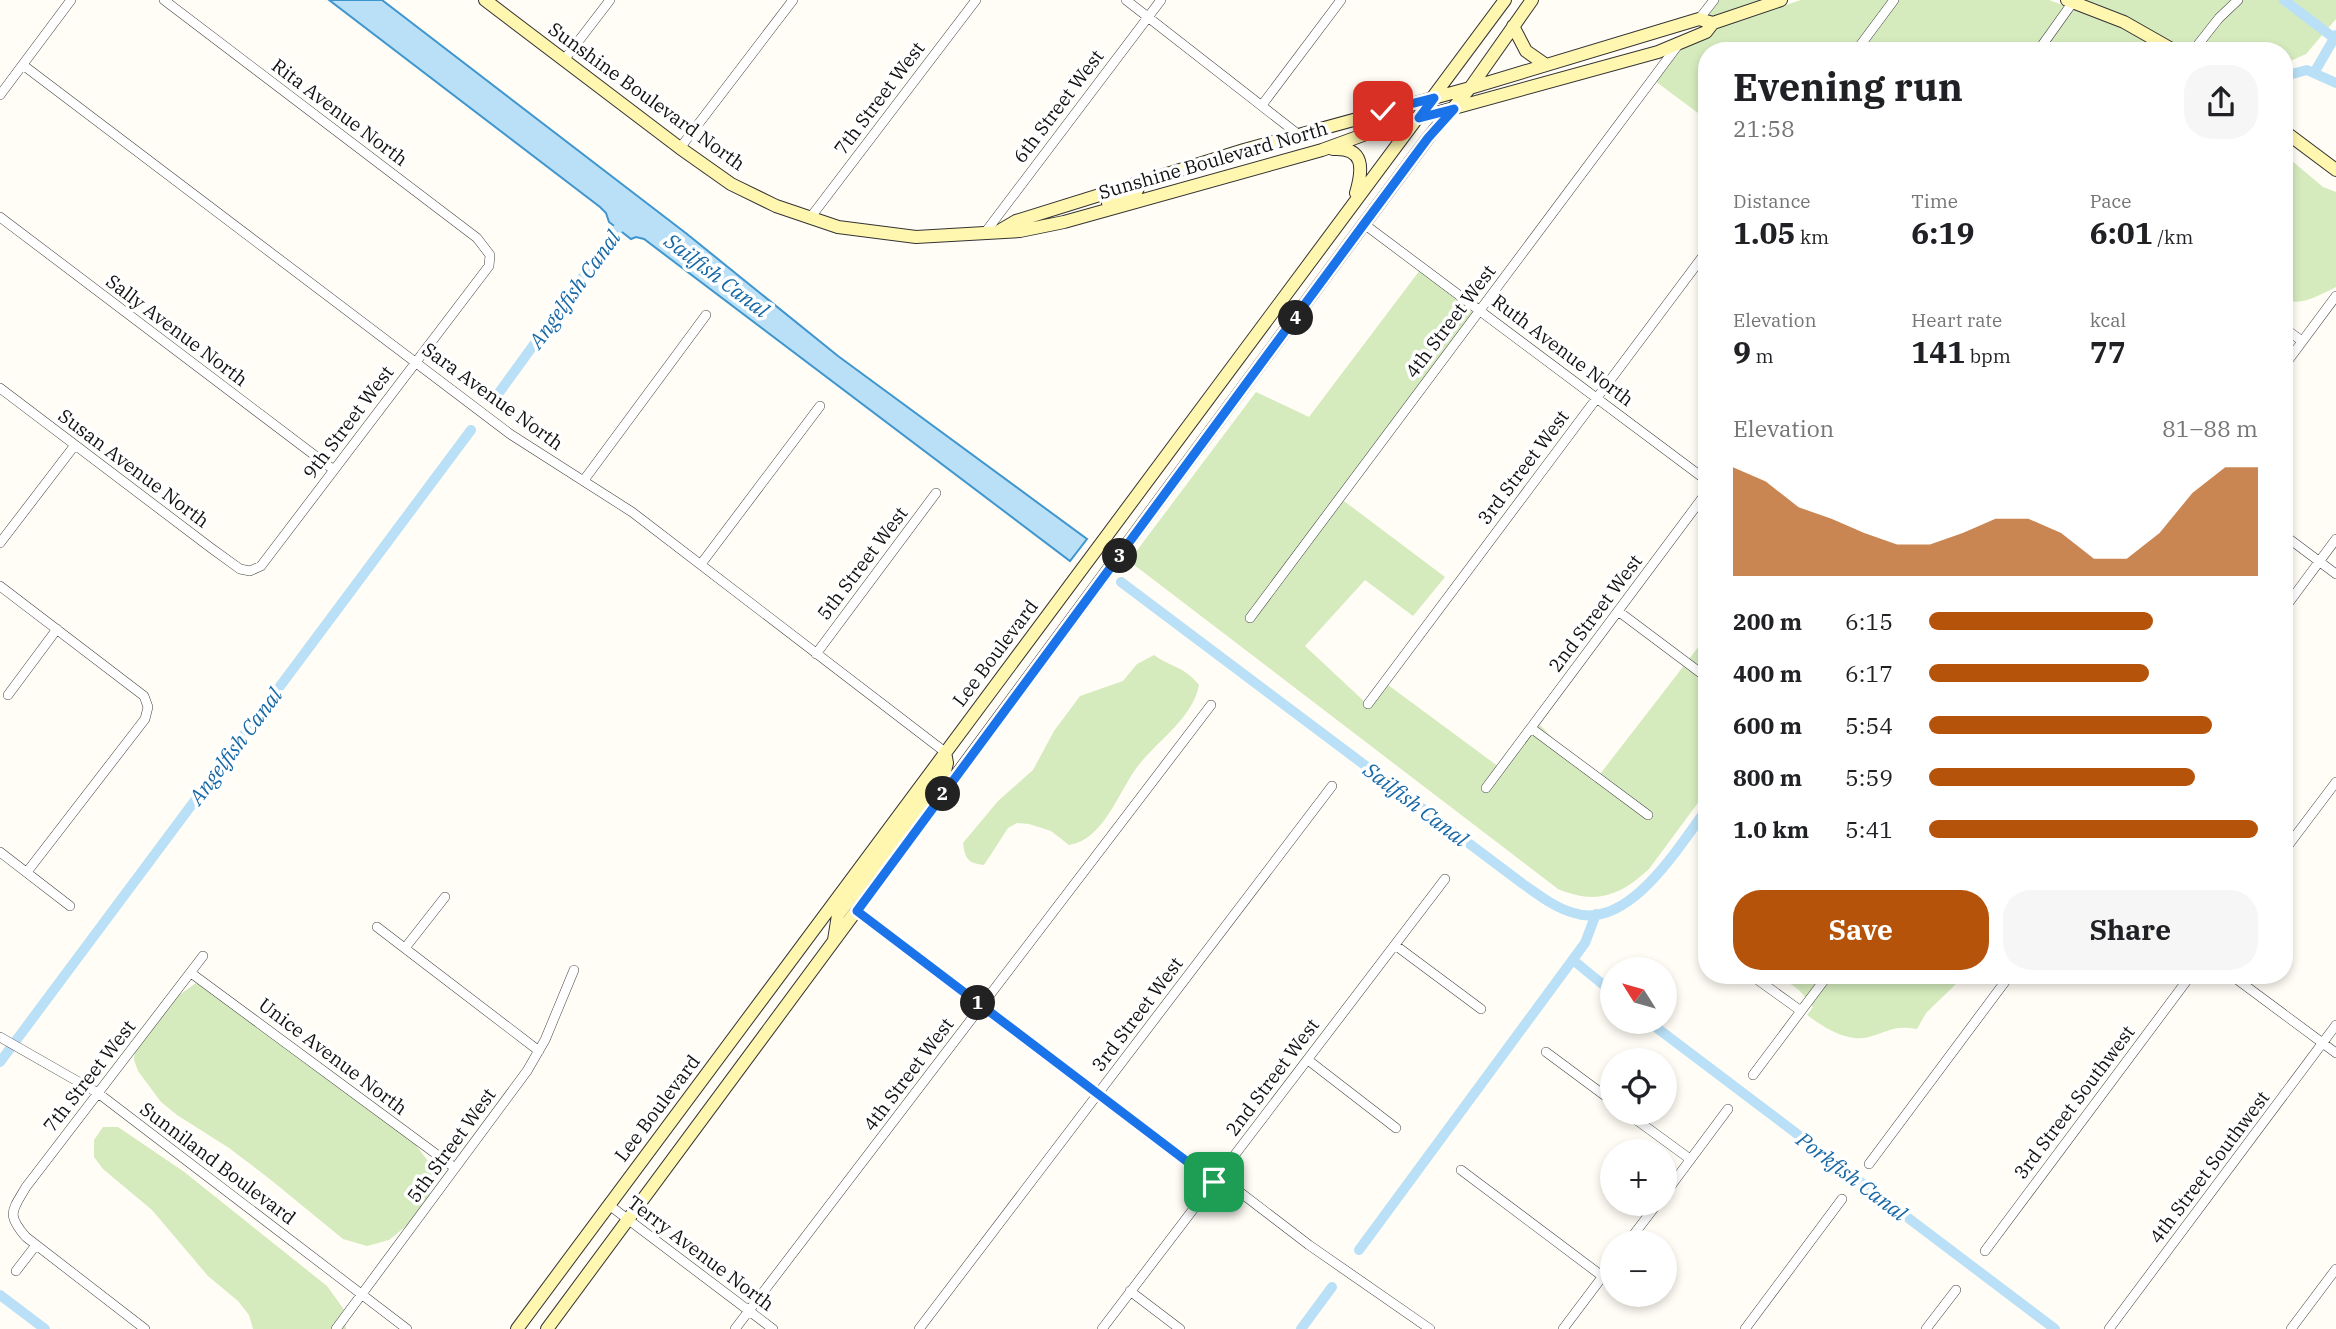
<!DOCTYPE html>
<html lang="en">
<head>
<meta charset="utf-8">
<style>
  body { margin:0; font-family:"IBM Plex Serif",serif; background:#f6f6f6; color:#202124; height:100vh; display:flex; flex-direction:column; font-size:26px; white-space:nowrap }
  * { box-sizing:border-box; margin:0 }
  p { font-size:23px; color:#757577 }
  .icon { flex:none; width:38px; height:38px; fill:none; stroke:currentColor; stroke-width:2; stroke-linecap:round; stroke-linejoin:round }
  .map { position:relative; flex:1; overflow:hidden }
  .panel { position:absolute; left:1698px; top:42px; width:595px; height:942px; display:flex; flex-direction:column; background:#fff; border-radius:28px; box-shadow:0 4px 10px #0003 }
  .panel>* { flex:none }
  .needle { width:46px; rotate:307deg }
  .controls { position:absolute; left:1600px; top:957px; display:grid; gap:14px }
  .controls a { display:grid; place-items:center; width:77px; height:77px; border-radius:50%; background:#fff; box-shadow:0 4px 10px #0003; font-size:35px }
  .pin { position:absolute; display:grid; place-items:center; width:60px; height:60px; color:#fff; margin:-30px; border-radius:14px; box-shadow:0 4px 10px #0006 }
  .km { position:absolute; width:35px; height:35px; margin:-18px; border-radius:50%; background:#222; color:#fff; font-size:19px; line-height:35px; text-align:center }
  .round { display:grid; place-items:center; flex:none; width:74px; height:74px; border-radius:28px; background:#f6f6f6 }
  .overview { display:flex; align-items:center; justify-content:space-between; height:119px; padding:0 35px }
  h1 { font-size:38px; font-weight:800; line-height:52px }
  .metrics { display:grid; grid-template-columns:repeat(3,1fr); gap:10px; height:119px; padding:7px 35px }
  .metrics div { display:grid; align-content:center }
  .metrics b { font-size:30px; font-weight:800 }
  .metrics small { font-size:19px; font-weight:400 }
  .metrics p { font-size:19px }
  .chart { height:196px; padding:14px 35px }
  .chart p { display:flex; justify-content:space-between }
  .chart svg { width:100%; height:126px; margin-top:7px; fill:#b45309; opacity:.7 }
  .cta { display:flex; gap:14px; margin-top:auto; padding:14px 35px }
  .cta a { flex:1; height:80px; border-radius:28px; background:#b45309; color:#fff; font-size:28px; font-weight:800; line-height:80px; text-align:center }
  .cta a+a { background:#f6f6f6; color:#202124 }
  ul { padding:0 35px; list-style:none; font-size:23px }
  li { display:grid; grid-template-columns:112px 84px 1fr; align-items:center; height:52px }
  li i { height:18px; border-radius:9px; background:#b45309 }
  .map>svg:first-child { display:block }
  .green { fill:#d5ebbd }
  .water { fill:#b9e0f7; stroke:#3f96cf; stroke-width:2 }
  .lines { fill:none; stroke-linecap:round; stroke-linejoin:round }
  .canal { stroke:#b9e0f7; stroke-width:10 }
  .street-casing { stroke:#444; stroke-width:10 }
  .secondary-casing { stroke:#333; stroke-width:14 }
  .street { stroke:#fff; stroke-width:9 }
  .secondary { stroke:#fff6b0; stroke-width:12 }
  .route-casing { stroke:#fff; stroke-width:14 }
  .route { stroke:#1a73e8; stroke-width:9 }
  .labels { text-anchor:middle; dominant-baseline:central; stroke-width:7; stroke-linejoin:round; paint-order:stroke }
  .street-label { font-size:19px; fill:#111; stroke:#fff }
  .water-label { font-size:21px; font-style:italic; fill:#1768a6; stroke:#fff }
</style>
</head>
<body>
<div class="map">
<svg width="2336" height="1329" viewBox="0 0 2336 1329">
  <rect width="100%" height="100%" fill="#fffdf5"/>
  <path class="green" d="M1711 0H1763L1711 17 1703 15Z
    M1801 0H2049L2122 27 2165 51H1706V104L1698 113 1651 78 1669 54 1709 37 1718 27Z
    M2084 0H2336V19L2306 54 2284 64V51H2185L2126 17Z
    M2284 154 2323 187 2336 192V287C2319 295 2302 307 2284 299Z
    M1423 266 1479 310 1340 498 1445 577 1413 616 1365 580 1305 646 1367 704 1384 682 1499 767 1540 725 1594 782 1706 637V792L1649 869C1620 896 1596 905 1558 889L1129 561 1256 392 1309 417Z
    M1154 655C1170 667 1184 666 1199 685 1193 718 1158 740 1138 766 1119 790 1104 840 1069 845L1051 831 1029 824 1017 823 1008 828 984 865C968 863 965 859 963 843L998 801 1033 770 1054 731 1080 696 1123 681 1137 664Z
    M1779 975H1956L1955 985 1926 1013 1917 1029C1893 1025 1890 1031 1869 1037 1848 1043 1823 1027 1807 1015L1813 1007 1800 991Z
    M196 983 214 994 415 1144 431 1165 433 1179 429 1196 410 1223 389 1240 367 1246 343 1239 271 1180 229 1148 177 1115 161 1102 138 1071 134 1060 135 1049 168 1003Z
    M103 1127H118L183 1171 327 1286 345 1311 346 1329H253L249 1315 238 1301 208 1276 152 1210 103 1169 94 1157V1140Z"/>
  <path class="water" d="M329 0H382L687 234 838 356 1087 539 1070 561 644 239 636 237 631 239 609 222 606 213 600 207Z"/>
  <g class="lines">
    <path class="canal" d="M2284 0 2334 38
      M2314 73 2336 35
      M2284 76 2307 70 2336 83
      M493 401 625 219
      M1121 582 1523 884C1539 895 1555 908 1574 913 1629 931 1679 846 1706 810
      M1573 960 1612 992
      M1649 1022 2055 1329
      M0 1062 471 430
      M1359 1250 1585 943 1596 914
      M0 1295 45 1329
      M1301 1329 1332 1287"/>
    <g class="street-casing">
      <path id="street" d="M1126 0 1299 135
        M1699 19 1714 0
        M1856 51 1894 0
        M2038 51 2073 2
        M2193 51 2219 18 2238 0
        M564 60 610 0
        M23 65 510 434 632 512 945 752
        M0 95 71 0
        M1262 105 1341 0
        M680 148 793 0
        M0 217 334 470
        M810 218 976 0
        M1364 224 1706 480
        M984 234 1161 0
        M2284 328 2302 341
        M2284 366 2336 296
        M0 388 211 548 240 569 250 571 261 566 489 266 490 255 477 238 164 0
        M584 480 706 315
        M2284 535 2336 574
        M0 543 75 445
        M701 564 820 406
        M0 586 144 696 148 707 145 719 27 872
        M2284 609 2336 539
        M1618 611 1706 677
        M1250 618 1678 45
        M816 654 936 493
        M8 695 57 629
        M1368 704 1706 252
        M1531 728 1648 815
        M1486 788 1706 493
        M2284 851 2336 782
        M0 852 70 906
        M857 911 1214 1182 1228 1183 1309 1245 1430 1329
        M377 927 539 1051
        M1395 945 1481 1009
        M405 948 445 897
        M191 973 455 1168
        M1751 975 1801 1011
        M2231 975 2336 1053
        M0 1037 98 1093 407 1329
        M1546 1052 1612 1101
        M1308 1060 1396 1128
        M1753 1075 1828 975
        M1627 1113 1690 1159
        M1869 1164 2010 975
        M1461 1170 1602 1276
        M1664 1195 1728 1109
        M609 1205 773 1329
        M1628 1242 1657 1204
        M1985 1251 2191 975
        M16 1271 36 1245
        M1130 1291 1180 1329
        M145 1329 26 1237C6 1214 12 1211 26 1187L203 956
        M336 1329 527 1071 545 1040 574 970
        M735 1329 1211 705
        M919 1329 1332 786
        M1102 1329 1445 879
        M1563 1329 1612 1264
        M1745 1329 1842 1199
        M1926 1329 1956 1290
        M2109 1329 2336 1025
        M2291 1329 2336 1269"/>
    </g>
    <g class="secondary-casing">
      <path id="secondary" d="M485 0 680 148 731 184 776 206 838 227 916 237 1020 231 1064 222 1322 150 1385 127 1658 52 1706 32 1713 23
        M2067 0 2124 22 2175 51
        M1513 26 1526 51 1546 65
        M2284 131 2336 170
        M1333 149C1365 147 1363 169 1356 193
        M1108 203 1136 192 1141 182
        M999 231 1016 221 1244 150 1470 88 1699 19 1713 23 1781 0
        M834 940 838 915 945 771 947 763 945 752
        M517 1329 1505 0
        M547 1329 1364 224 1428 138 1470 88 1532 0"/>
    </g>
    <use href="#street" class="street"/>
    <use href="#secondary" class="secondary"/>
  </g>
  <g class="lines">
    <g class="route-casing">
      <path id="route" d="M1214 1182 857 911 1364 224 1428 138 1454 109 1419 118 1434 98 1383 111"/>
    </g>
    <use href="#route" class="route"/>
  </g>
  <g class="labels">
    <g class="street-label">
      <text transform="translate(647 96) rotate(36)">Sunshine Boulevard North</text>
      <text transform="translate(879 98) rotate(-53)">7th Street West</text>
      <text transform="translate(1058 106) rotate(-53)">6th Street West</text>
      <text transform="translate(340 112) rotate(37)">Rita Avenue North</text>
      <text transform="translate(1213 160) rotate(-16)">Sunshine Boulevard North</text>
      <text transform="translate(1450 321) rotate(-53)">4th Street West</text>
      <text transform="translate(177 330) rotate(37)">Sally Avenue North</text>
      <text transform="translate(1563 350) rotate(37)">Ruth Avenue North</text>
      <text transform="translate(493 396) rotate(36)">Sara Avenue North</text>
      <text transform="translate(348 422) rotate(-53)">9th Street West</text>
      <text transform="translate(1523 467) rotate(-53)">3rd Street West</text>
      <text transform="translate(134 468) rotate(37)">Susan Avenue North</text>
      <text transform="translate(862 563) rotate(-53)">5th Street West</text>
      <text transform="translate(1595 613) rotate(-53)">2nd Street West</text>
      <text transform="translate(995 653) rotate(-53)">Lee Boulevard</text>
      <text transform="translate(1137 1014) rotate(-53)">3rd Street West</text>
      <text transform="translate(333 1056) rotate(37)">Unice Avenue North</text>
      <text transform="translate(908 1074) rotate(-53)">4th Street West</text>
      <text transform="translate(89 1076) rotate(-52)">7th Street West</text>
      <text transform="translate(1272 1077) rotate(-53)">2nd Street West</text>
      <text transform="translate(2074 1102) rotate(-53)">3rd Street Southwest</text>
      <text transform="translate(657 1108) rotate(-53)">Lee Boulevard</text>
      <text transform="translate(451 1145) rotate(-54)">5th Street West</text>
      <text transform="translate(218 1163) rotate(37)">Sunniland Boulevard</text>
      <text transform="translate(2209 1167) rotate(-53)">4th Street Southwest</text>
      <text transform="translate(701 1253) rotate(37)">Terry Avenue North</text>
    </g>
    <g class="water-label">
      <text transform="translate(717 275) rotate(37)">Sailfish Canal</text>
      <text transform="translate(574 289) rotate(-54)">Angelfish Canal</text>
      <text transform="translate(235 746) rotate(-53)">Angelfish Canal</text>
      <text transform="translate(1416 804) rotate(37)">Sailfish Canal</text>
      <text transform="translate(1852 1176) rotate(37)">Porkfish Canal</text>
    </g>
  </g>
</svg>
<div class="controls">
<a><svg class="needle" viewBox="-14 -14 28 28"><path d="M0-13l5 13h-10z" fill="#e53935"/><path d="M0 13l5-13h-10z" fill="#757577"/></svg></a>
<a><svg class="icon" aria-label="locate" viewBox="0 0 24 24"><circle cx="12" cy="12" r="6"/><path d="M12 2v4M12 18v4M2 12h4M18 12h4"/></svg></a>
<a>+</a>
<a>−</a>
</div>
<div class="pin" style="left:1214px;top:1182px;background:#1e9e55"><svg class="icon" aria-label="arrive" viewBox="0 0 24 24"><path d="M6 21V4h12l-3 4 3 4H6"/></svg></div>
<div class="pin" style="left:1383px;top:111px;background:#d93025"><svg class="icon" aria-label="check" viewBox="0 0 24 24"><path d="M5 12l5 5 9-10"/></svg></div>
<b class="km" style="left:978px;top:1003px">1</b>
<b class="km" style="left:943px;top:794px">2</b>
<b class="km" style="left:1120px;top:556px">3</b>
<b class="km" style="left:1296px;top:318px">4</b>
<section class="panel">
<div class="overview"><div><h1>Evening run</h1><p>21:58</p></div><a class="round"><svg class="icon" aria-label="share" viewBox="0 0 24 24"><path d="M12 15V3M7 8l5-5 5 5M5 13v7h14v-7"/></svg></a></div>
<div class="metrics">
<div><p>Distance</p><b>1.05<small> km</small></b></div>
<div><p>Time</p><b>6:19</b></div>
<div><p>Pace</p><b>6:01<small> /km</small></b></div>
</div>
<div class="metrics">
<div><p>Elevation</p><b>9<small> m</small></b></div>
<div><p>Heart rate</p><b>141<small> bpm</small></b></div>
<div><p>kcal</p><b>77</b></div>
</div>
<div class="chart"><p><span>Elevation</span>81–88 m</p>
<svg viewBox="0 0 160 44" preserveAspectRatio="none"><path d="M0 44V6L10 11L20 20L30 24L40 29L50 33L60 33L70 29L80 24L90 24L100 29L110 38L120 38L130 29L140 15L150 6L160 6V44z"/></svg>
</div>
<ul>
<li><b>200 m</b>6:15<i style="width:68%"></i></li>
<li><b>400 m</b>6:17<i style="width:67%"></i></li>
<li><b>600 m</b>5:54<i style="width:86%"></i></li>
<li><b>800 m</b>5:59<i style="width:81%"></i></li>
<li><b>1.0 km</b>5:41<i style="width:100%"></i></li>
</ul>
<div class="cta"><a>Save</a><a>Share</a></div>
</section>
</div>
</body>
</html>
